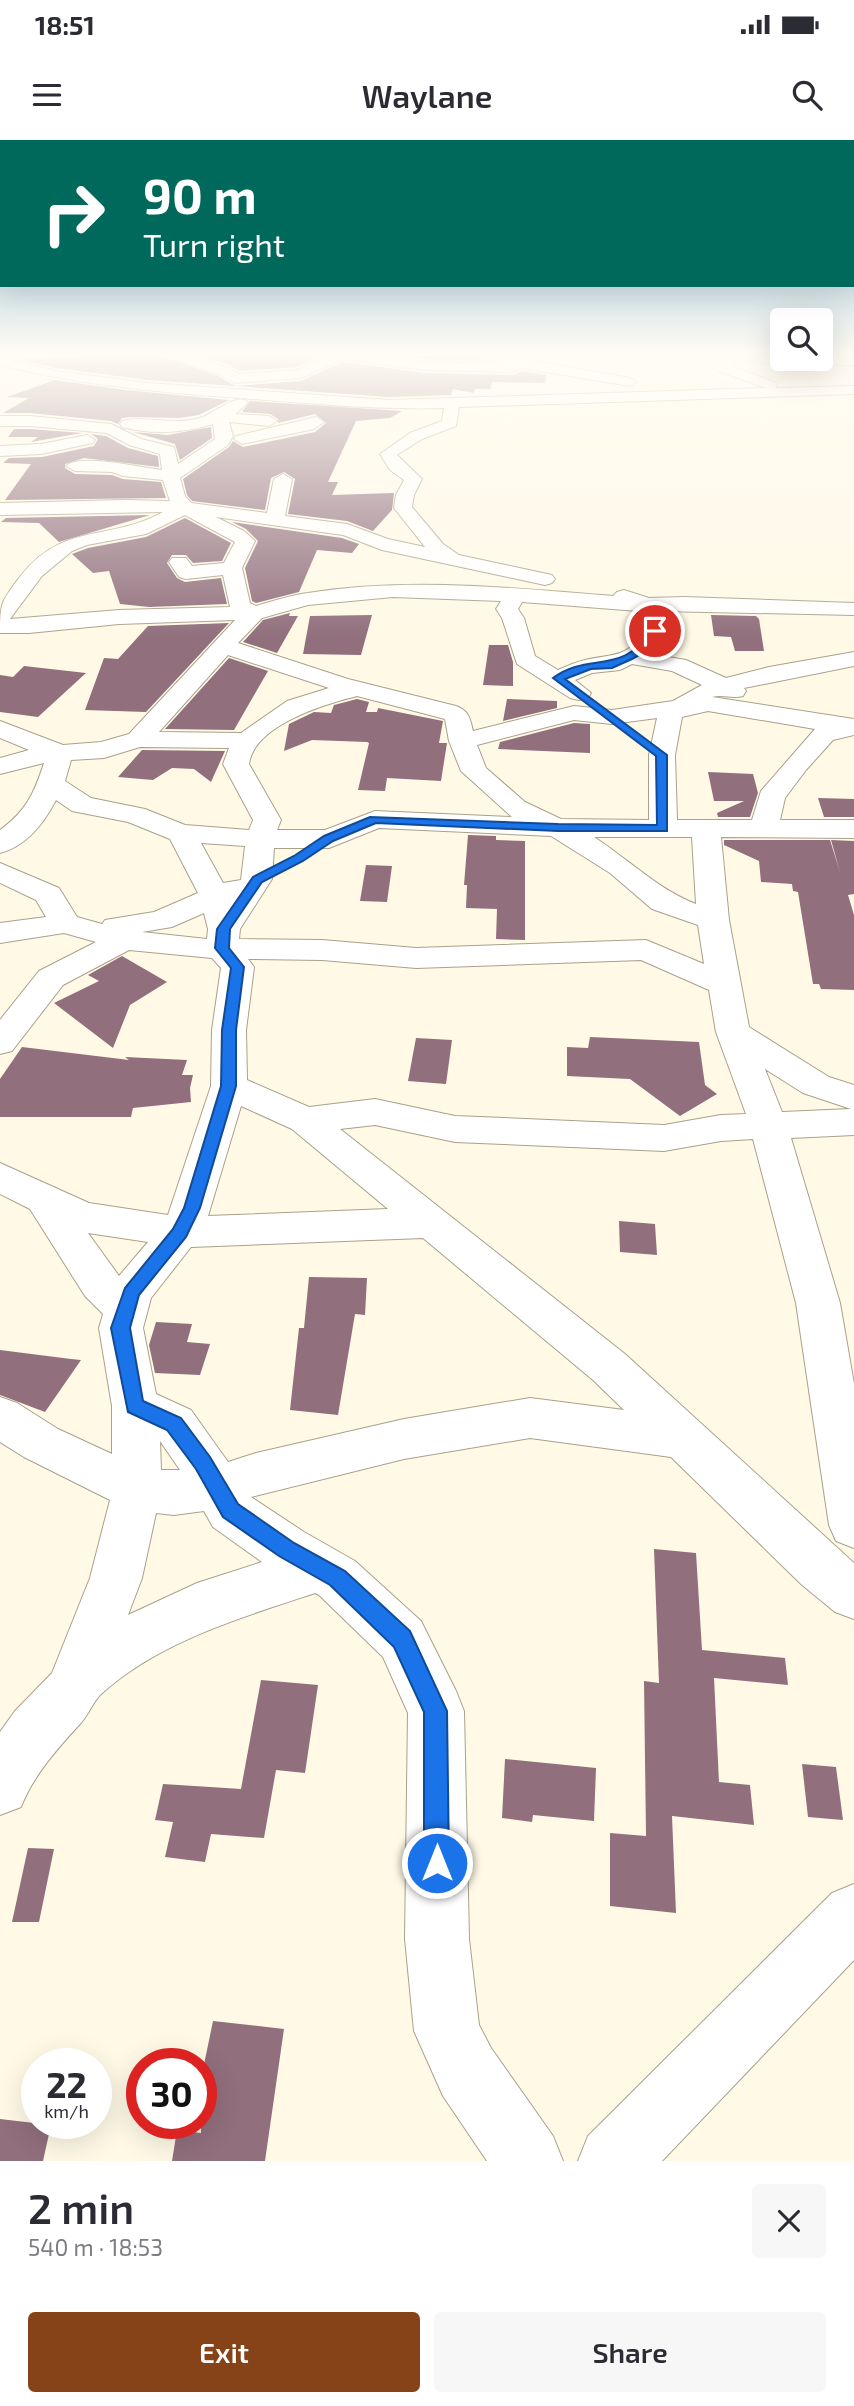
<!DOCTYPE html>
<meta charset="utf-8">
<style>
body{margin:0;font-family:"Exo 2",sans-serif;background:#f7f7f7;color:#2b2b33;height:100vh;display:flex;flex-direction:column;font-size:26px;white-space:nowrap}
*{box-sizing:border-box;margin:0}
p{font-size:23px;color:#7c7c81}
.icon{flex:none;width:38px;height:38px;fill:none;stroke:currentColor;stroke-width:2;stroke-linecap:round;stroke-linejoin:round}
.map{position:relative;height:2021px;overflow:hidden}
.panel{display:flex;flex-direction:column;background:#fff;flex:1}
.panel>*{flex:none}
.hud{position:absolute;left:0px;top:0px;width:854px;height:147px;box-shadow:0 7px 28px #0002;background:#00695c;color:#fff;overflow:hidden}
.buttons{position:absolute;left:770px;top:168px;display:grid;gap:14px}
.buttons a{display:grid;place-items:center;width:63px;height:63px;border-radius:7px;background:#fff;box-shadow:0 7px 28px #0002;font-size:35px}
.speed{position:absolute;left:21px;top:1908px;display:flex;gap:14px;font-size:35px;font-weight:700;text-align:center}
.speed>*{display:grid;place-content:center;width:91px;height:91px;border-radius:50%;background:#fff;box-shadow:0 7px 28px #0002;line-height:1}
.speed small{font-size:18px;font-weight:400}
.speed .limit{border:10px solid #d22;background:#fff;color:#111}
.pin{position:absolute;display:grid;place-items:center;width:60px;height:60px;color:#fff;margin:-30px;border:4px solid #fff;border-radius:50%;box-shadow:0 2px 7px #0007}
.me{position:absolute;width:77px;margin:-38px;rotate:0deg;stroke-linejoin:round;filter:drop-shadow(0 0 5px #0008)}
.turn{display:flex;align-items:center;gap:24px;height:147px;padding:0 28px;font-size:32px}
.turn .icon{width:91px;height:91px;stroke-width:2.5}
.turn b{display:block;font-size:49px;line-height:60px}
.round{display:grid;place-items:center;flex:none;width:74px;height:74px;border-radius:7px;background:#f7f7f7}
.headline{display:flex;align-items:center;justify-content:space-between;height:119px;padding:0 28px}
h1{font-size:42px;font-weight:600;line-height:52px}
.action{display:flex;gap:14px;margin-top:auto;padding:14px 28px}
.action a{flex:1;height:80px;border-radius:7px;background:#874318;color:#fff;font-size:28px;font-weight:600;line-height:80px;text-align:center}
.action a+a{background:#f7f7f7;color:#2b2b33}
.status{display:flex;justify-content:space-between;align-items:center;height:49px;padding:0 35px;background:#fff;direction:ltr}
.status svg{height:19px;fill:currentColor}
header{display:flex;justify-content:space-between;align-items:center;height:91px;padding:0 28px;background:#fff;font-size:32px;font-weight:600}
.map>svg:first-child{display:block}
</style>
<div class="status"><b>18:51</b><svg viewBox="0 0 49 12"><path d="M0 12V9h3v3zM5 12V6h3v6zM10 12V3h3v9zM15 12V0h3v12zM26 1h20v11H26zM47 4h2v5h-2z"/></svg></div>
<header><svg class="icon" aria-label="menu" viewBox="0 0 24 24"><path d="M4 6h16M4 12h16M4 18h16"/></svg>Waylane<svg class="icon" aria-label="search" viewBox="0 0 24 24"><circle cx="10" cy="10" r="6"/><path d="M15 15l6 6"/></svg></header>
<div class="map">
<svg width="854" height="2021" viewBox="0 0 854 2021">
<rect width="100%" height="100%" fill="#fff9e6"/>
<g fill="#916f7d">
<polygon points="84,216 161,216 218,236 235,246 301,241 343,222 424,233 514,235 522,231 546,235 545,243 492,242 490,249 475,249 474,253 453,249 451,255 389,257 148,240 56,228 19,219"/>
<polygon points="197,216 320,216 297,227 239,231 230,225"/>
<polygon points="402,216 478,216 486,221 424,219"/>
<polygon points="55,240 125,250 229,260 199,275 179,278 130,277 122,278 118,284 111,281 30,273 3,273 29,258 7,257"/>
<polygon points="250,261 402,271 390,278 356,281 328,342 338,342 332,355 394,353 392,370 373,391 347,381 288,374 295,339 284,332 271,338 265,370 192,361 187,355 183,339 229,307 233,301 243,307 315,292 326,283 315,274 278,283 278,279 270,274 242,272"/>
<polygon points="211,287 212,298 180,320 175,304 133,292 168,295"/>
<polygon points="14,289 30,289 82,293 31,302 38,297 8,297"/>
<polygon points="91,294 106,296 128,308 158,316 159,327 84,318 65,324 65,328 75,334 112,335 123,339 161,342 166,358 5,360 31,324 3,323 9,318 42,317 94,306 98,299"/>
<polygon points="150,375 59,402 39,383 1,382 6,378"/>
<polygon points="185,378 231,403 222,421 193,423 186,415 172,415 167,423 177,438 185,442 221,438 227,464 149,467 120,464 109,431 93,433 72,414 88,408 146,397"/>
<polygon points="232,382 342,398 359,404 352,413 317,410 299,452 256,463 252,461 245,428 258,401 246,389"/>
<polygon points="290,473 289,476 298,476 277,513 243,502 263,480"/>
<polygon points="372,475 361,515 303,514 310,476"/>
<polygon points="711,475 756,476 759,479 764,511 735,511 731,497 714,496"/>
<polygon points="229,483 146,572 85,570 104,518 118,519 148,486"/>
<polygon points="489,505 508,505 513,522 513,546 483,545"/>
<polygon points="229,518 268,531 234,590 165,589"/>
<polygon points="24,526 86,533 38,577 0,572 0,535 13,537"/>
<polygon points="357,559 369,562 366,572 377,572 378,568 443,581 439,603 447,603 441,641 387,638 385,651 358,650 369,603 367,602 312,600 284,611 289,584 314,572 331,573 334,565"/>
<polygon points="507,559 557,561 557,568 503,581"/>
<polygon points="574,583 590,584 590,613 498,609 500,602"/>
<polygon points="142,610 225,611 211,642 194,629 172,628 153,640 118,637"/>
<polygon points="708,632 753,634 758,653 750,677 718,677 717,673 744,661 714,661"/>
<polygon points="818,658 854,659 854,677 824,677"/>
<polygon points="468,695 496,696 496,700 525,701 525,800 496,799 497,769 466,768 467,745 464,745"/>
<polygon points="724,700 830,700 840,732 831,700 854,701 854,754 848,755 854,775 854,850 821,849 819,844 813,844 798,752 793,751 792,744 761,742 759,721 724,705"/>
<polygon points="366,725 392,726 387,762 360,761"/>
<polygon points="122,816 167,842 130,865 113,908 54,863 99,841 88,835"/>
<polygon points="590,897 699,902 705,945 717,954 680,976 630,939 567,936 567,907 588,908"/>
<polygon points="416,898 452,900 446,944 408,941"/>
<polygon points="22,907 129,920 125,917 187,920 182,935 193,935 190,948 191,962 133,968 131,977 0,977 0,939"/>
<polygon points="619,1081 655,1084 657,1115 620,1112"/>
<polygon points="309,1137 367,1138 365,1175 355,1174 338,1275 290,1270 299,1188 304,1188"/>
<polygon points="156,1182 192,1184 187,1202 210,1204 200,1235 155,1233 149,1205"/>
<polygon points="0,1210 71,1219 81,1220 45,1272 0,1255"/>
<polygon points="654,1409 696,1413 702,1510 785,1518 788,1545 714,1538 719,1642 750,1645 754,1685 672,1676 676,1773 610,1766 610,1693 646,1696 644,1541 659,1543"/>
<polygon points="261,1540 318,1545 305,1633 276,1630 264,1698 211,1694 205,1722 165,1717 173,1682 155,1680 163,1644 241,1649"/>
<polygon points="505,1619 596,1628 594,1681 533,1675 532,1682 502,1678"/>
<polygon points="802,1624 836,1627 843,1680 808,1677"/>
<polygon points="28,1708 54,1709 39,1782 12,1782"/>
<polygon points="213,1881 284,1889 265,2021 172,2021 177,1990 201,1993 201,1939"/>
<polygon points="0,1979 51,1985 43,2021 0,2021"/>
</g>
<g fill="none" stroke-linecap="round" stroke-linejoin="round">
<g stroke="#a8a18b" stroke-width="2">
<g id="minor">
<polygon points="163,216 186,216 229,228 238,234 298,230 327,216 381,216 424,222 501,224 480,216 505,216 630,238 637,242 630,246 521,228 514,232 424,230 343,219 301,238 235,243 219,234"/>
<path d="M724,216H776L782,219L854,217V225H781L736,219L731,226L775,242L777,245L775,248L854,246V254L459,267L456,286L422,299L397,315L422,339L414,355L412,367L443,404L459,415L552,435L555,439L552,443L545,445L382,410L343,395L216,377L244,391L255,401L242,428L250,463L256,466C273,461 291,455 308,453C409,437 513,448 613,456L617,452L624,450L649,458L685,457L854,463V475L660,471L666,491L651,514L686,520L726,538L769,527L854,512V526L744,548L746,551L743,556C731,559 723,554 712,557L854,579V595L833,600L806,630L785,658L780,680H854V698L721,697L729,780L749,887L829,937L854,945V995L791,998L840,1163L854,1244V1408L836,1401L829,1385L796,1163L753,999L721,1001L664,1011L455,1002L375,985L340,989L625,1214L854,1423V1479L835,1472L801,1444L671,1317L530,1298L404,1319L251,1357L304,1392L355,1421L421,1481L456,1551L464,1571L469,1799L479,1885L491,1908L553,1996L563,2021H487L443,1956L414,1891L405,1799L408,1573L383,1517L319,1455L315,1453C243,1477 157,1502 100,1555C93,1562 88,1576 79,1585C57,1609 33,1636 21,1667L0,1675V1592L15,1571L52,1533L90,1438L110,1360L24,1317L0,1302V1257L17,1263L58,1289L112,1314V1266L99,1188L103,1174L85,1156L30,1069L0,1054V1023L89,1063L168,1075L211,946L212,890L221,828L212,818L129,810L63,845L12,911L0,914V880L39,831L96,802L64,793L0,803V783L46,777L36,760L0,743V723L59,748L77,777L102,784L105,780L154,772L198,753L170,699L128,682L72,671L56,660C44,683 27,706 0,713V690C26,671 34,654 44,623L0,634V618L29,610L0,598V581L63,605L101,602L129,594L235,480L119,484L29,493H0C0,463 1,462 19,438C62,381 109,402 163,372L0,375V363L125,360L170,361L163,340L123,336L112,332L75,331L66,326C79,313 142,328 162,330L160,314L129,305L107,293L30,286H0V276H30L111,284L141,299L174,307L178,324L215,299L213,284C185,293 152,295 122,287L120,284L122,281C144,275 173,286 200,278C214,274 231,256 245,260L248,263L235,274L269,276L277,281L269,286L229,282L233,296L228,305L180,338L185,356L191,363L267,373L274,339L283,334L292,339L285,376L347,384L388,399L425,407L394,368L396,355L404,340L390,330L380,314L410,293L442,281L444,268C380,270 316,264 253,259C167,253 83,246 0,225V217L56,231L148,243L389,260L766,248L718,231L716,228ZM185,375L235,402L224,423L192,426L186,418H172L169,422L179,437L186,439L223,435L230,467L119,470L10,479L42,436L72,411L87,405L146,394ZM393,457L501,461L496,469L502,478L517,524L570,558L579,560L588,558L591,553L575,540L592,533L620,530L632,524L672,531L702,545L673,561L612,570L574,566L473,591C470,578 469,571 456,566L348,539L238,503L262,478L308,465ZM522,462L638,471L644,491C629,518 611,514 585,520C576,522 567,526 558,530L535,516L524,478L518,469ZM228,515L329,548L287,561L241,593L159,592ZM357,556L445,579L449,601L461,631L512,677L375,671L325,690H277L281,680L249,624C254,585 325,564 357,556ZM708,571L815,589L761,651L752,680H677L675,615L682,577ZM657,578L649,615V680L561,679L525,662L486,628L477,605L574,580L612,584ZM140,607L229,608L223,624L253,680L249,690L185,685L145,669L91,658L65,641L71,620L104,618ZM379,688L551,696L610,733L652,769L698,785L704,824L646,800L416,808L322,800L239,799L240,789L272,739L274,708H329ZM594,697H692L696,764C659,750 628,719 594,697ZM201,703L245,706L241,740L223,743ZM204,773L208,789L207,799L142,792L172,787ZM248,819L322,820L416,828L641,820L709,850L716,892L746,974L721,975L664,985L455,976L375,959L309,967L247,940L246,890L254,827ZM765,929L803,953L851,969L782,972ZM241,966L292,989L388,1069L208,1076ZM88,1093L148,1102L119,1136ZM423,1098L593,1240L624,1270L530,1258L404,1279L256,1313L228,1322L191,1270L156,1254L143,1188L151,1158L191,1107ZM160,1301L180,1330H161ZM204,1371L213,1387L262,1422L197,1443L128,1475L142,1438L156,1373L174,1375Z"/>
<polygon points="316,277 324,282 314,289 242,304 234,299 236,296"/>
<polygon points="87,295 95,300 93,303 41,314 0,316 0,306 41,304"/>
<polygon points="854,1744 854,1820 662,2021 578,2021 588,1996 832,1753"/>
</g>
</g>
<use href="#minor" fill="#fff" fill-rule="evenodd"/>
</g>
<linearGradient id="sky" x2="0" y2="1"><stop stop-color="#7cafd1"/><stop offset="0.43" stop-color="#fffcf4"/><stop offset="1" stop-color="#fffcf4" stop-opacity="0"/></linearGradient>
<rect width="854" height="499" fill="url(#sky)"/>
<path fill="#1a73e8" stroke="#114b97" stroke-width="2" d="M655,488L660,491L650,509L632,519L612,528L591,529L565,539L667,615V691H558L376,683L333,701L303,721L262,742L230,789L229,808L244,827L236,890V946L200,1068L186,1097L139,1155L130,1188L143,1261L181,1278L210,1317L238,1364L294,1403L345,1431L410,1491L447,1571L449,1723L446,1732L437,1735L428,1732L424,1723V1572L394,1507L330,1445L279,1416L223,1377L196,1329L167,1290L128,1272L111,1188L125,1148L173,1089L184,1068L221,946L222,890L231,828L215,808L217,789L253,737L294,716L324,696L370,677L558,684L657,685L656,616L553,538C589,511 623,537 652,489Z"/>
</svg>
<div class="buttons">
<a><svg class="icon" aria-label="search" viewBox="0 0 24 24"><circle cx="10" cy="10" r="6"/><path d="M15 15l6 6"/></svg></a>
</div>
<div class="speed"><div>22<small>km/h</small></div><div class="limit">30</div></div>
<div class="pin" style="left:655px;top:491px;background:#d93025"><svg class="icon" aria-label="arrive" viewBox="0 0 24 24"><path d="M6 21V4h12l-3 4 3 4H6"/></svg></div>
<svg class="me" style="left:437px;top:1723px" viewBox="-20 -20 40 40"><circle r="17" fill="#1a73e8" stroke="#fff" stroke-width="3"/><path d="M0-11L8 9 0 5-8 9z" fill="#fff"/></svg>
<div class="hud">
<div class="turn"><svg class="icon" aria-label="right" viewBox="0 0 24 24"><path d="M7 20v-9h11M14 6l5 5-5 5"/></svg><div><b>90 m</b>Turn right</div></div>
</div>
</div>
<section class="panel">
<div class="headline"><div><h1>2 min</h1><p>540 m · 18:53</p></div><a class="round"><svg class="icon" aria-label="close" viewBox="0 0 24 24"><path d="M6 6l12 12M18 6L6 18"/></svg></a></div>
<div class="action"><a>Exit</a><a>Share</a></div>
</section>
